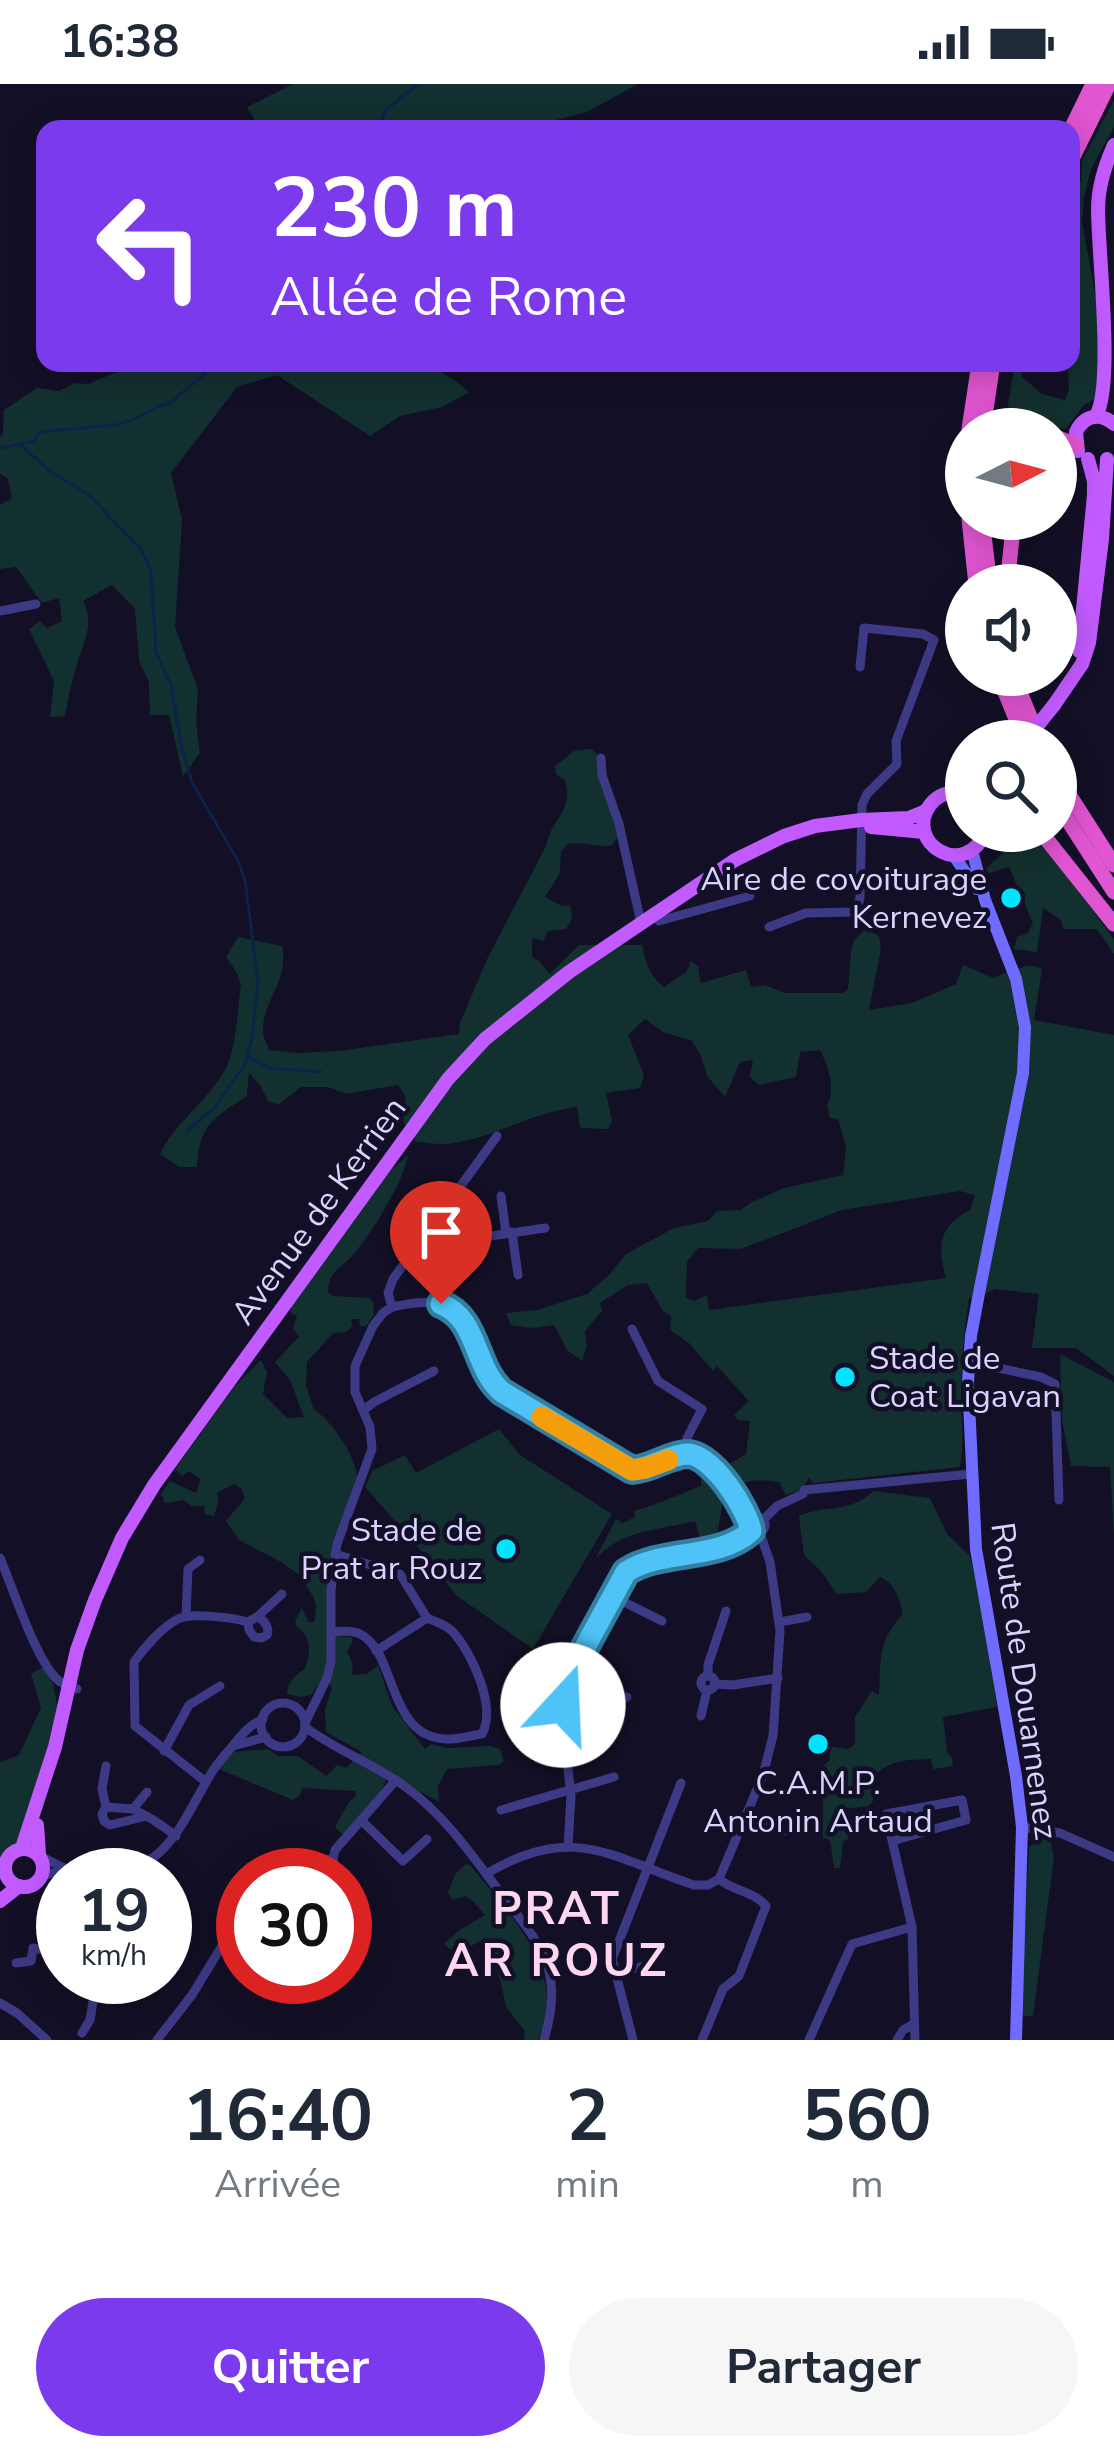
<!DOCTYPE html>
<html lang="fr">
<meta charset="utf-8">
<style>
body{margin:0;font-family:"Nunito Sans",sans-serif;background:#f6f6f7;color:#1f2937;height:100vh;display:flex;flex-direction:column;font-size:45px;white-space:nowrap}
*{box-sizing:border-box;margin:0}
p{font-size:39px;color:#747a83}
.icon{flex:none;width:66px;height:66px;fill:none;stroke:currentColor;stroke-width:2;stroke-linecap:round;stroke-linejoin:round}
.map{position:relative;height:1956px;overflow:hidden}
.sheet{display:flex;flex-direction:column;background:#fff;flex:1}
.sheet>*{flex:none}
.guide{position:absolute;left:36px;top:36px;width:1044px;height:252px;border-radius:24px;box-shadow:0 6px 30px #0003;background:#7c3aed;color:#fff;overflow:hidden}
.needle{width:78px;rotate:84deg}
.fabs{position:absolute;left:945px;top:324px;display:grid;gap:24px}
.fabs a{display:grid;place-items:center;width:132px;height:132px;border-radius:50%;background:#fff;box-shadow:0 6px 30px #0003;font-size:60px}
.speed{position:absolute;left:36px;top:1764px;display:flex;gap:24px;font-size:60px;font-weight:700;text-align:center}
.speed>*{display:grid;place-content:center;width:156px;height:156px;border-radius:50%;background:#fff;box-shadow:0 6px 30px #0003;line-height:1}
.speed small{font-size:30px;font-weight:400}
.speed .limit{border:18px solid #d22;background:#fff;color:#111}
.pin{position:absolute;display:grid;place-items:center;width:102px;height:102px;color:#fff;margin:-123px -51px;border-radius:50% 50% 50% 0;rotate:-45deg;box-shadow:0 0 12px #0007}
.pin .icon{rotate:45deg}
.me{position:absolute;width:132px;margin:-66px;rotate:20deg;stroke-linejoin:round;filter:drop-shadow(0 0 9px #0008)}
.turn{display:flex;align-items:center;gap:42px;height:252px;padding:0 36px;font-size:54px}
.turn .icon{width:156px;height:156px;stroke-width:2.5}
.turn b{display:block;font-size:84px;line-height:102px}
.eta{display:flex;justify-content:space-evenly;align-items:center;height:204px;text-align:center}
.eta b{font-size:72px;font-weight:700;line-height:84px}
.primary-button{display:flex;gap:24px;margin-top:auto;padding:24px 36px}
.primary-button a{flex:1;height:138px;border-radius:72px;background:#7c3aed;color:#fff;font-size:48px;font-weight:700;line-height:138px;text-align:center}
.primary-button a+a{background:#f6f6f7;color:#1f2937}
.status{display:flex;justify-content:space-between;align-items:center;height:84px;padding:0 60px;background:#fff;direction:ltr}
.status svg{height:33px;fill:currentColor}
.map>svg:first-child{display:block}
</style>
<div class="status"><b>16:38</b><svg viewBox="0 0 49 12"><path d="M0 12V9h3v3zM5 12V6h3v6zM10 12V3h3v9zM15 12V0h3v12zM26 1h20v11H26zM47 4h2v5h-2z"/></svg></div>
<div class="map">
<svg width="1114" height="1956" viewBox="0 0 1114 1956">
<rect width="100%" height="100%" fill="#130f26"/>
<g fill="#12302f" fill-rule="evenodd">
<polygon points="293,0 638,0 587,28 521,45 260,45 247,23"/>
<polygon points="1114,16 1114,43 1091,85 1084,113 1082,137 1098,226 1100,312 1084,321 1066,345 1049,343 1004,345 1013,290 1007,279 1021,279 1022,293 1042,310 1065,316 1069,305 1068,284 1071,269 1080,256 1079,201 1071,175 1071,99 1073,96 1079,99 1081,97 1082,77"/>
<path d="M126,279H424L453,295L469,308L442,323L400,332L370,352L277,291L237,303L171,389L182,436L175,543L198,605L196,638L200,669L183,692L169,631H150L149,598L139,577L135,525L112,501L83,517C96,539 82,561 76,584C71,599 68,616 65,632L50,633L54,597L29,545L40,537L47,544L62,537L59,514L42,519L16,483L0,485V421L12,414L8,395L0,390V353L3,350L4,326L37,304L59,307L75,299L88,300L117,288Z"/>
<path d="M591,665L597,670V686L618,753L611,762C596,763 582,757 567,760L561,768L560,789L545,813L562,822L570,821L572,835L566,845L548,847L543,857L532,854V873L539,877L550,890L579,861H642C646,879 649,891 664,903L686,888L691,877L698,882L701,899L746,886L751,903L765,901L785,909H843L848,905L851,867L854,856L866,845L879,852L881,864L869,926L912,919L956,900L963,881L993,894L1007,888L1011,890C1021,882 1030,879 1042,885L1034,936L1114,951V1292L1076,1264H1032L1039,1210L995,1205L972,1216L969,1213C964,1248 961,1282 961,1317C962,1341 964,1360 960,1383L813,1399L809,1394L801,1406L786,1411L779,1398C752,1394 746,1396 724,1411L717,1451L711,1457L701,1458L695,1437C659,1446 620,1446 595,1476L616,1435L623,1439L635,1433L634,1427C658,1420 678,1411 701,1402V1391L709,1385L714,1389L746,1370L750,1337L738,1336L734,1331L749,1317L717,1282L713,1287L689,1259L670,1246L671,1232L663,1227L647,1199L628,1201L600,1219L602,1227L585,1247L587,1262L582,1277L567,1266L554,1241L532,1244L511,1241L506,1229L537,1226L587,1210L610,1190L626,1170L674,1144L708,1137L717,1127L740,1126L752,1118L784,1104L843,1091L846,1063L838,1035L830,1034L827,1021C836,1003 828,982 820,966L800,968L796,993L759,1001L750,993L753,976L740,978L725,1013L707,992L701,972L692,957L663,948L645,935L628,951L644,991L640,1004L606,1009L612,1037L608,1045L580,1044L577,1023C532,1028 492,1055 446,1060C436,1061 425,1058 416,1058L401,1034L406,1013L398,1001L346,1010L328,1003H301L278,1021L268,1017L260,1001L249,989L247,1012C213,1035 200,1039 197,1083H179L160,1070C175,1038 207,1018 225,986C237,963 237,927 241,901L237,889L226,873L238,853L282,862C289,898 262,917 263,947C263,954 267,960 269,966L298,969L339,967L459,950L460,939L488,873L546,762C551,734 574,729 565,696L556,690L555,682L574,667ZM960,1107L975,1111L970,1126C937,1143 938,1163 946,1194L709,1226L707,1211L694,1217L686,1214L687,1178L698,1164L741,1165L842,1126Z"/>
<polygon points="1014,747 1029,747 1062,785 1114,855 1114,870 1097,845 1063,845 1062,837 1043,824 1037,868 1014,865 1017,853 1028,849 1033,839 1009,783 989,789 986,785 1008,764"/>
<path d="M408,1071C403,1100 372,1148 353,1171C341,1185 328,1187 328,1208L333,1212L370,1214L374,1219L373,1232L366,1242H360L359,1235H351L352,1242L347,1248L333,1249L307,1278L306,1302L314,1326C330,1334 357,1374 357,1393L331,1473L328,1498L329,1552L351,1553L353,1557L347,1567L353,1581L352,1591L367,1590L378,1581L392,1622L425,1665L431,1660L447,1664L491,1662L500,1665L504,1677L499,1681L447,1685L438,1702L439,1718L388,1690L381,1710L346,1749L342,1750L335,1743L349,1718L356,1712L355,1707L302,1704L300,1711L293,1716L219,1685L231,1668L268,1665L278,1672H298L326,1692L337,1681L346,1684L362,1668L326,1648L325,1625L332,1605L330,1600H319L311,1611L301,1613L287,1610C287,1599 295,1590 305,1585C310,1567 313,1555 297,1543L295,1537L302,1524L309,1538H314C318,1523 316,1514 306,1502L308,1497L281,1478L239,1456L226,1437L245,1414L242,1405L234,1400L217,1409L218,1418L214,1432L205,1430L204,1422H191L184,1416L165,1419L161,1410L170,1397L196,1409L201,1395L189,1387L182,1392L175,1385L236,1301L261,1276L267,1288L263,1310L287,1334L304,1333L290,1296L275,1278L299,1253L293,1244L297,1232L291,1229V1220L380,1096Z"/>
<polygon points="1060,1270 1114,1298 1114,1453 1110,1383 1071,1382 1062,1336"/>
<polygon points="499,1345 520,1371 612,1430 533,1565 457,1512 410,1454 365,1403 372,1387 405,1371 416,1389"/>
<path d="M873,1407L930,1414L947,1450L970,1472L978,1504L997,1623L943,1633L947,1668L952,1674L953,1682L933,1685L931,1675C907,1676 887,1675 871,1696L873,1717L868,1722L842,1725L839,1737L851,1747L848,1755L843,1757L840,1784H834L830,1756L823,1754V1682L830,1676L829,1662L848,1665L855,1660V1633L872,1607L879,1611C881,1575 877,1558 903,1530C899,1514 896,1500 880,1493L866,1508L837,1510L821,1487L804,1471L799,1432C827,1420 849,1430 873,1407Z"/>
<polygon points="43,1583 53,1599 59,1632 25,1749 7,1771 0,1790 0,1678 19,1671 41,1624 31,1590"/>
<polygon points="1046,1752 1050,1754 1054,1773 1033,1932 1023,1932 1021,1919 1029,1763"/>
<path d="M466,1780L471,1782C509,1830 570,1889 538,1956H524L525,1947L506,1923L501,1898L487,1861L480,1857L456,1870L444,1860L461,1845L485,1831L472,1816L465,1812L453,1816L448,1809L455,1790Z"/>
</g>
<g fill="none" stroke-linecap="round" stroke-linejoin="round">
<g stroke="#0c2248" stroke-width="3">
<polyline points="377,45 386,26 418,0"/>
<polyline points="19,360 51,388 89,411 142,467 151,488 156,568 171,601 182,665 192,698 238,777 245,796 258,898 252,954 245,980 216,1022 188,1046"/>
<polyline points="0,364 35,357 38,349 47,347 116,341 132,336 159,322 170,319 202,292 212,279"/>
<polyline points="248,973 269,984 322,988"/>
</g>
<g stroke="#3d3a85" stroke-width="9">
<polyline points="0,527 36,520"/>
<polyline points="601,674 602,691 619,740 641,839"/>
<polyline points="655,830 659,837 750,812"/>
<polyline points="769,843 806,829 853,828 857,824 860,814 862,721 867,710 897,680 896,657 934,556 923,550 864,544 860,583"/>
<polyline points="501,1112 506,1149"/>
<polyline points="428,1147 444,1159 545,1144"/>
<polyline points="512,1148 518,1191"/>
<path d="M392,1223C450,1210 460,1224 481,1274C487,1287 491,1298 502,1308L631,1386C651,1385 667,1371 686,1370C718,1369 733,1416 750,1436"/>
<polyline points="392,1223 388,1209 393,1195 497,1052"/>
<polyline points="632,1245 658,1297 702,1325 687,1354 688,1370"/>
<polyline points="969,1278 1041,1293 1055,1300 1059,1416"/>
<polyline points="363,1326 376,1317 434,1287"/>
<polyline points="804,1406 971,1390"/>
<circle cx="757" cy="1441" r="8"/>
<polyline points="763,1436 777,1422 803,1410"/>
<polyline points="335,1470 400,1490 427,1534"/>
<path d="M0,1474C13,1504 36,1578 59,1597C66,1602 70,1602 77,1605"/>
<polyline points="612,1512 662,1537"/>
<polyline points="186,1532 188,1485 200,1476"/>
<polyline points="257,1533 282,1510"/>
<polyline points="780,1538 807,1533"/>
<path d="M332,1548C341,1547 352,1546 360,1550C397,1568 387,1652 445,1655C457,1656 471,1651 482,1650C497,1623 472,1569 453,1548C447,1541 436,1538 427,1534L376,1567"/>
<polyline points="708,1592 708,1581 726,1527"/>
<circle cx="708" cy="1599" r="7"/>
<polyline points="714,1600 733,1601 778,1594"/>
<circle cx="283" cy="1641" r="22"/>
<polyline points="563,1621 627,1613"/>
<polyline points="701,1632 707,1606"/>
<polyline points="305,1639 327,1594 331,1577 331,1507 337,1460 372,1365 370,1343 355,1308 355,1282 373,1242 383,1229 392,1223"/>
<path d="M305,1643C337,1667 375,1680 407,1704C445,1732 471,1770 499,1807C516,1831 540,1855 548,1884C555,1909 551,1931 544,1956"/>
<polyline points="233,1662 266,1653"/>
<polyline points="164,1667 189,1621 220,1602"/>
<path d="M206,1698L135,1642L134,1578C144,1564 162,1543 178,1535C190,1528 235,1534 248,1538L257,1533C264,1535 270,1544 267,1551L262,1554L254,1553L249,1546L248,1538"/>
<polyline points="106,1723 102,1705 106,1682"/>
<polyline points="133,1725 147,1708"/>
<polyline points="501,1726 614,1693"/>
<polyline points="746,1731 787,1747 804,1743"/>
<path d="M147,1732L110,1741L104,1737L102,1730L106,1723L133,1725C148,1732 163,1742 176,1752"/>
<polyline points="361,1736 403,1777 427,1755"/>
<polyline points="1022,1743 1060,1749 1114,1773"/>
<polyline points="892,1757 966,1736 962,1716 886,1730 912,1843 915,1956"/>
<polyline points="568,1763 571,1712 563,1638 564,1608 572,1587 623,1492 631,1484 643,1479 727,1461 740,1456 751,1447"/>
<polyline points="40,1772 68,1786 93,1791"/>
<path d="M486,1790C573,1738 610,1773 694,1801H708L719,1795L763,1691L773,1652L780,1547L770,1478L760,1449"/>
<path d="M103,1791C169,1786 182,1737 212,1688C219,1677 227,1669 235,1659C244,1648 250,1641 263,1635"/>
<path d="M268,1791C287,1769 307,1780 333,1775"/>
<polyline points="336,1791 333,1775 335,1766 396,1696"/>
<polyline points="42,1792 63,1786"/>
<polyline points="345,1809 352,1823"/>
<polyline points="16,1879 31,1877 33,1864 63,1869"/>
<polyline points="615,1891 643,1882"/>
<polyline points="75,1893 74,1898 96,1902"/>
<polyline points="0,1919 17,1929 47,1956"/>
<polyline points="82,1949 90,1936 97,1893"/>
<polyline points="157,1956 192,1911 243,1827"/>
<polyline points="633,1956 612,1875 681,1699"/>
<path d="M702,1956L723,1905L739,1892L766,1822C755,1808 733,1807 719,1795"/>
<polyline points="809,1956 852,1860 912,1843"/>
<polyline points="897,1956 903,1946 914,1940"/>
</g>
<g stroke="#6f6bff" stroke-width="12">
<polyline points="972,766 985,816 1016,895 1025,943 1023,989 980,1204 971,1252 968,1298 976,1465 1016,1692 1022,1743 1016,1956"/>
<polyline points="954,772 977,805"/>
</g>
<g stroke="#c25bff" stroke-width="14">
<path d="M1096,332C1114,301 1098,169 1098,125C1098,103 1105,81 1114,61"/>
<path d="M1078,367L1076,348C1084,331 1100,328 1114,340"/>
<polyline points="1079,567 1094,411 1094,397 1088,375"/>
<polyline points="1054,621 1082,580 1089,559 1102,455 1107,375"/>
<path d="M966,710C952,707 939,709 930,721C903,758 965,798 986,747"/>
<polyline points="871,743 924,748"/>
<polyline points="37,1741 39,1770"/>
<polyline points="22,1764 55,1663 77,1566 95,1516 122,1454 154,1401 448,995 485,955 569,888 735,776 784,752 815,742 861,736 909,734 926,727"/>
<circle cx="24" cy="1784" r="19"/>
<polyline points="0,1817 19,1802"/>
</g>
<g stroke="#e055d1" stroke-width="15">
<polyline points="1071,45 1093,0"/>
<polyline points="1071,77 1109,0"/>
<polyline points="969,345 979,279"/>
<polyline points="983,345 993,279"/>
<polyline points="1056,353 1076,361"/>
<polyline points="969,435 976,501"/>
<polyline points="982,435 990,501"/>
<polyline points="1007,501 1014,435"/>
<polyline points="998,591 1025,657"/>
<polyline points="1013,591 1040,657"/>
<polyline points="1056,690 1114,781"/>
<polyline points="1056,718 1114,808"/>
<polyline points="1040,747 1114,840"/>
<polyline points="985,748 988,747"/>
</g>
<polyline stroke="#c25bff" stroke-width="14" points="1025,657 1054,621"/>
</g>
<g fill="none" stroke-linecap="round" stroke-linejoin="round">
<g stroke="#337fa1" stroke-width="30">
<path id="route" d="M441,1220C479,1235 473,1283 502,1308L632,1386C651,1385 668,1371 687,1370C713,1370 748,1427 751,1447C718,1477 663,1464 626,1488L572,1587L563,1621"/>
</g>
<use href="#route" stroke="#4fc3f7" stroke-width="21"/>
<polyline stroke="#f59e0b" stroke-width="21" points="542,1333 632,1386 646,1384 668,1376"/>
</g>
<g fill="#00e5ff" stroke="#130f26" stroke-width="4.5">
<circle cx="1011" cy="814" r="12"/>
<circle cx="845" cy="1293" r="12"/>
<circle cx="506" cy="1465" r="12"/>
<circle cx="818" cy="1660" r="12"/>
</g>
<g text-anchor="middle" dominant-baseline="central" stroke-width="9" stroke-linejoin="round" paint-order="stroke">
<g font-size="33" fill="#d9d4ff" stroke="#130f26" text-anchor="end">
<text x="987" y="795">Aire de covoiturage<tspan x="987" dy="38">Kernevez</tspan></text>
<text x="869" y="1274" text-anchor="start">Stade de<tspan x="869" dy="38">Coat Ligavan</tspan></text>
<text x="482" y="1446">Stade de<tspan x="482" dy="38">Prat ar Rouz</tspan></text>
<text x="818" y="1699" text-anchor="middle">C.A.M.P.<tspan x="818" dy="38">Antonin Artaud</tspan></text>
</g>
<g font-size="33" fill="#d9d4ff" stroke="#130f26">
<text transform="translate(319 1127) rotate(-54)">Avenue de Kerrien</text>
<text transform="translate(1024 1597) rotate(82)">Route de Douarnenez</text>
</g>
<g font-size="45" font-weight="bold" letter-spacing="3" fill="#ffd6f0" stroke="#130f26">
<text x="557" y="1825">PRAT<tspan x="557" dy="52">AR ROUZ</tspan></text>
</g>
</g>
</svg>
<div class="fabs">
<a><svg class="needle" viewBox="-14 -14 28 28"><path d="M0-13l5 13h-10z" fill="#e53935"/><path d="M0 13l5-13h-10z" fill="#747a83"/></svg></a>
<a><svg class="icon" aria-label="sound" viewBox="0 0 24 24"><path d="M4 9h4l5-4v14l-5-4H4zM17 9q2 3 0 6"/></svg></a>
<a><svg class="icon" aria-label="search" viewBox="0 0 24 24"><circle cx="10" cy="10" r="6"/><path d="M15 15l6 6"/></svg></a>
</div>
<div class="speed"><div>19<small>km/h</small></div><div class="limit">30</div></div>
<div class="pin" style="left:441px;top:1220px;background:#d93025"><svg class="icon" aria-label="arrive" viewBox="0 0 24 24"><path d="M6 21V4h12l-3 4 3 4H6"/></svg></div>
<svg class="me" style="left:563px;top:1621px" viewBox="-20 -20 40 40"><circle r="19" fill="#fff"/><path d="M0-13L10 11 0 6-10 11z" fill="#4fc3f7"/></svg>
<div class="guide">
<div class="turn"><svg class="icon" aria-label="left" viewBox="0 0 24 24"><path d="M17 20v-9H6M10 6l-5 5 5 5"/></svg><div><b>230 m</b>Allée de Rome</div></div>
</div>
</div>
<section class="sheet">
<div class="eta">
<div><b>16:40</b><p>Arrivée</p></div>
<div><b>2</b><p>min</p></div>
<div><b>560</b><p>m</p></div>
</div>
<div class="primary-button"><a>Quitter</a><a>Partager</a></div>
</section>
